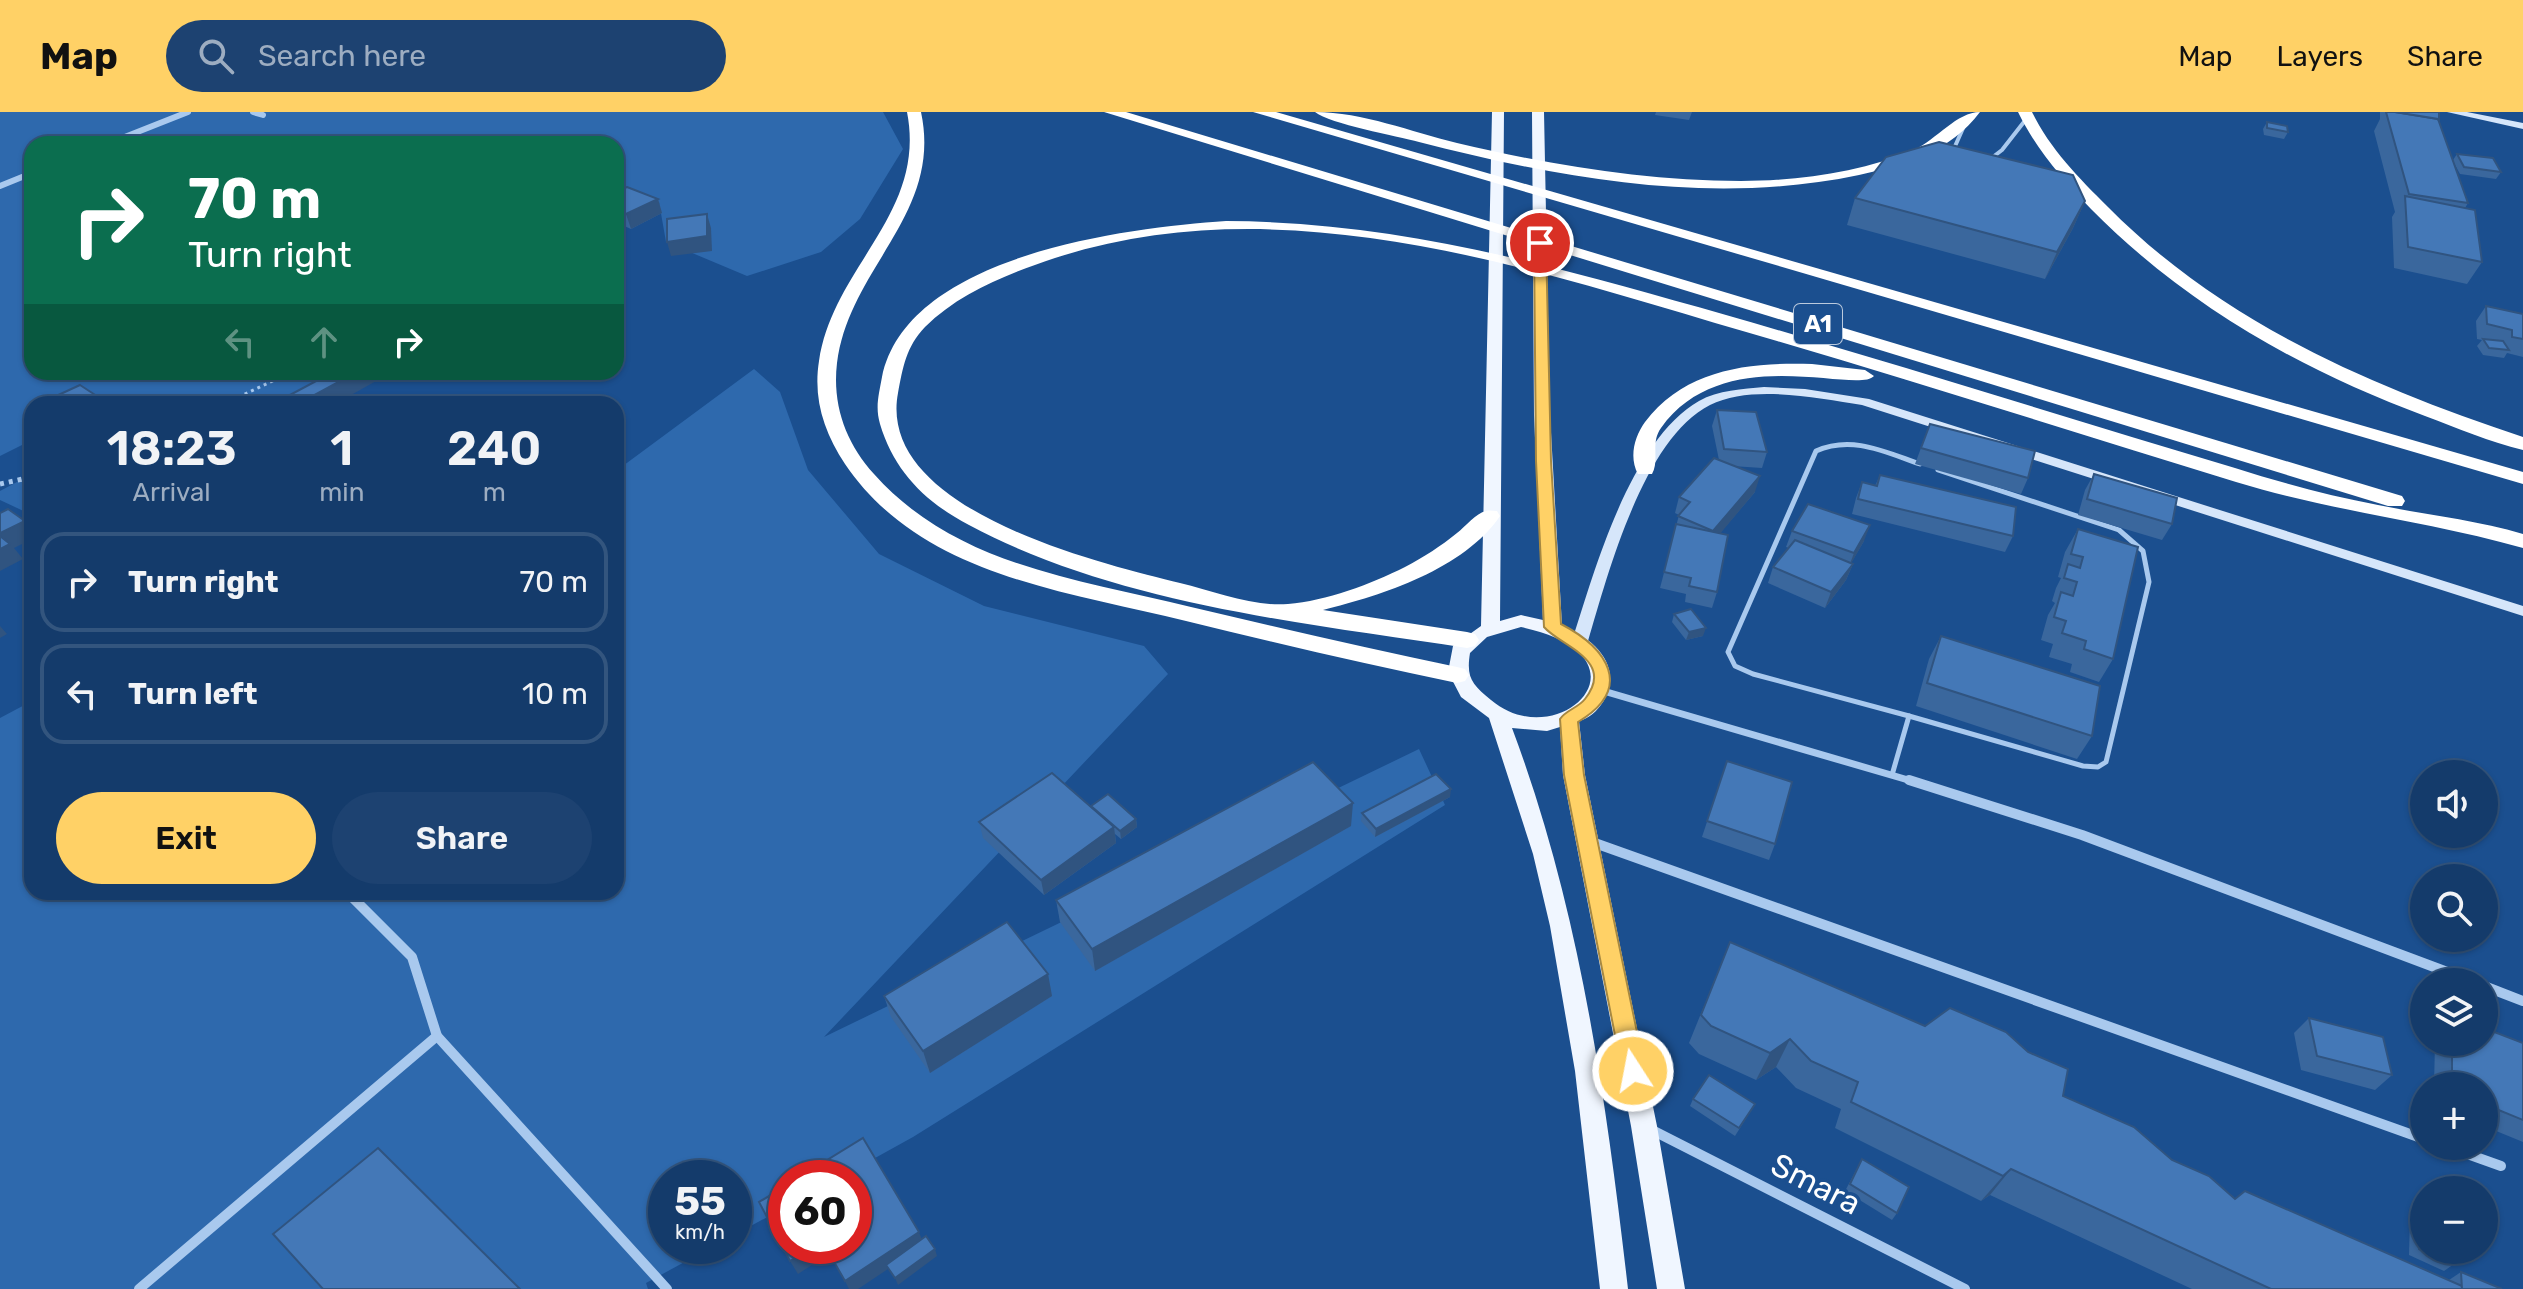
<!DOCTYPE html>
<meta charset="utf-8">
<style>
body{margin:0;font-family:Rubik,sans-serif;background:#1d4271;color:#f1f3f6;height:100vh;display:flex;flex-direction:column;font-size:30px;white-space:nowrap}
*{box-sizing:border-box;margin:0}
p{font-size:26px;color:#9dadc1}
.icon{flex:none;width:44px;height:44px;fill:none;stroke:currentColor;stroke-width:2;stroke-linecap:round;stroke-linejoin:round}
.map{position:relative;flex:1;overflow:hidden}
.details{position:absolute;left:24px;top:284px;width:600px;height:504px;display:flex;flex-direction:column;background:#143b6b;border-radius:24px;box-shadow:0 2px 6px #0004,0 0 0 2px #33557e}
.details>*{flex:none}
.top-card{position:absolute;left:24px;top:24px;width:600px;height:244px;border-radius:24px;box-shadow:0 2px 6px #0004,0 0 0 2px #33557e;background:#0b6e4f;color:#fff;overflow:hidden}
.buttons{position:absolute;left:2410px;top:648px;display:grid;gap:16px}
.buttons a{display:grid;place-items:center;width:88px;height:88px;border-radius:50%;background:#143b6b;box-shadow:0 2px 6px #0004,0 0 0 2px #33557e;font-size:40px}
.speed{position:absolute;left:648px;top:1048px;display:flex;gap:16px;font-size:40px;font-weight:700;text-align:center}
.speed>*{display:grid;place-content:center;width:104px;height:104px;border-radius:50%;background:#143b6b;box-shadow:0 2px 6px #0004,0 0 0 2px #33557e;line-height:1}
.speed small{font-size:20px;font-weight:400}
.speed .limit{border:12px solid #d22;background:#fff;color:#111}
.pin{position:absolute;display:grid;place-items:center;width:68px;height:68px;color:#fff;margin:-34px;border:4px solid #fff;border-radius:50%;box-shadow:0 2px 8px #0007}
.me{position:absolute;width:88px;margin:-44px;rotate:349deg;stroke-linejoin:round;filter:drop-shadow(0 0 6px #0008)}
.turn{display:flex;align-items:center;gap:28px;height:168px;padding:0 32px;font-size:36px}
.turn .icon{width:104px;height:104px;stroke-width:2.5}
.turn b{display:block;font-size:56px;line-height:68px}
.lanes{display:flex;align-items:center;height:76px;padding:0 32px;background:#0003;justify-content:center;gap:40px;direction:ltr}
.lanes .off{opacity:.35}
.eta{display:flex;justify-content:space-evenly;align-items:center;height:136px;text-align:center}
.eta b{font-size:48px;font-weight:600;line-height:56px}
.action{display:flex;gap:16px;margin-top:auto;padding:16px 32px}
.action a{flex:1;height:92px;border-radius:48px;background:#ffd166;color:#111;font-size:32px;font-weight:600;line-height:92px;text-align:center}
.action a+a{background:#1d4271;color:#f1f3f6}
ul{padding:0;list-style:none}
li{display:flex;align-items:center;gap:24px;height:100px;margin:0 16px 12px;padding:0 16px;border:4px solid #33557e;border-radius:24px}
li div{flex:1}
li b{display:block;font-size:30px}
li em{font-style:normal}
header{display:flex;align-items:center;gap:48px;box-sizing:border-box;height:112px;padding:0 40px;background:#ffd166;color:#111}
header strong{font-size:38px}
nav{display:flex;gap:44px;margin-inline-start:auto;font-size:28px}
.search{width:560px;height:72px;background:#1d4271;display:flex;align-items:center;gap:20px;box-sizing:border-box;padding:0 28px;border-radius:44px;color:#9dadc1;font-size:30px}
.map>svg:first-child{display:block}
</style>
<header>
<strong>Map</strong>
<div class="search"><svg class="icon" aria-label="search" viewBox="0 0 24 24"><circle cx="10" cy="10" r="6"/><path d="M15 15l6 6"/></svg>Search here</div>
<nav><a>Map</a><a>Layers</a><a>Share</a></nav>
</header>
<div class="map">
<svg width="2523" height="1177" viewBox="0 0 2523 1177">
<rect width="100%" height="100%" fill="#1b4f8f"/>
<g fill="#2e69ad">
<polygon points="0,0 883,0 903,37 860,107 821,140 747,164 666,130 659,90 616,92 616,32 32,32 32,260 378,260 321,292 32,292 32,328 0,344"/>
<polygon points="754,257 780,280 808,358 879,442 984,494 1144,534 1168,562 824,925 1419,637 1445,693 913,1025 839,1066 786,1066 786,1095 734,1123 734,1066 666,1066 666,1134 714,1134 646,1171 648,1177 0,1177 0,606 32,589 32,780 616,780 616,359"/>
<polygon points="32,362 32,403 0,388 0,379"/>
</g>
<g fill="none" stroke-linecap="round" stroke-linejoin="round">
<polyline stroke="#a9c9ee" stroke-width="3" stroke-dasharray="3 4" stroke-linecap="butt" points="232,288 292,260"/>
<g stroke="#a9c9ee" stroke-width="5" stroke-dasharray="4 5" stroke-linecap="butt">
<polyline points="224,292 236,286"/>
<polyline points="0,372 32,365"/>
</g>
<g stroke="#a9c9ee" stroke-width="4">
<polyline points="1952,41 1964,14"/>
<polyline points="1989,48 2002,38 2027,6"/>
</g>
<g stroke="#a9c9ee" stroke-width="5">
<polyline points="1909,604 2083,654 2098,655 2106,650 2149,470 2143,439 2119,418 1938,358"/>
<path d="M1892,663L1909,604L1753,562L1735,554L1728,540L1816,339C1852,323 1885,340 1920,352"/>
</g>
<g stroke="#a9c9ee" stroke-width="6">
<polyline points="253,0 263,3"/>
<polyline points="107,32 188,0"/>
<polyline points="0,74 32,61"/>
</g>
<polyline stroke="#a9c9ee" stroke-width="7" points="1600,578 1915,670"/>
<g stroke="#a9c9ee" stroke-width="10">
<polyline points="1909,668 2082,723 2474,870"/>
<polyline points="1592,730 2424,1027"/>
<polyline points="347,780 412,845 437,924 667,1177"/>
<polyline points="2484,874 2523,889"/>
<polyline points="1648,1016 1965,1177"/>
<polyline points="2445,1034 2501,1054"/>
<polyline points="139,1177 437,924"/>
</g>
<g fill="#d6e6fa" fill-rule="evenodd">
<polygon points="2447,0 2467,0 2523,11 2523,17"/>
<path d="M1764,275L1805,277L1869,287L2523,494V504L1862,293C1818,286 1751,272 1710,293C1643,327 1608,462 1588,529L1585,533H1575L1572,529C1595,457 1630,329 1699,289C1718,278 1743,277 1764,275Z"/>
</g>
<path fill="#f0f6ff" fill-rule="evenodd" d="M1492,0H1504L1500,509L1521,503L1543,508L1534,303L1532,0H1544L1550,303L1562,514C1593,525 1625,555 1603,590C1597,599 1590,606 1579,609L1585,663L1657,1014L1685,1177H1657L1631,1014L1563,663L1560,615L1547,619L1512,616C1580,797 1606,986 1628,1177H1600L1575,959L1550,814L1533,742L1489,606L1461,585L1448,560L1453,534L1481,514ZM1521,515C1661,545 1558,645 1491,588C1472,572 1466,566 1470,541L1487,525Z"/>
<g fill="#fff" fill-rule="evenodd">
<path d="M907,0H921C943,103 849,155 837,251C832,293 846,331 874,362C956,454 1078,467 1191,495C1280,516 1368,536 1457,555L1465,557L1469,563L1465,569L1457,571C1366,552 1276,531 1186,509C1065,479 921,464 845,352C824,320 813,287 819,249C833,154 927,102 907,0Z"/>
<polygon points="1104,0 1126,0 2402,384 2405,389 2402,394 2388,394"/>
<polygon points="1253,0 1276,0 2523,360 2523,372"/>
<path d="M1315,0C1363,0 1411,20 1457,31C1550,53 1645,69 1741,69C1797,69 1862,60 1914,38C1937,27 1957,0 1980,0C1951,39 1905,53 1859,63C1712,94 1563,67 1419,30C1397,24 1330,12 1315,0Z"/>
<path d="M2018,0H2032C2050,37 2079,66 2108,95C2223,211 2370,274 2523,325V338C2490,330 2457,316 2425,304C2299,257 2186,193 2091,97C2063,68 2036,37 2018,0Z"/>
<path d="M1226,109C1405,110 1555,155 1726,203C1896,252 2065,305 2235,356C2282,371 2330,384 2378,393C2427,403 2476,408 2523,422V436C2428,409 2330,399 2236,370C2083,323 1930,274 1777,229C1548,163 1294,69 1055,146C1010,161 960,180 925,215C906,235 903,255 898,281C876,398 1099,451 1180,471C1214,479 1253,495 1288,492C1326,489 1371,472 1405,455C1424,445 1441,434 1457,421C1465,415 1476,401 1486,399C1489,398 1493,399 1497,399L1500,404C1464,457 1383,483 1323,498L1467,520L1475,522L1479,528L1475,534L1467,536C1304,511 1116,492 969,413C925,390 894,359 880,312C875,295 879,282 882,265C907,143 1125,116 1226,109Z"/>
<path d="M1812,252L1865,258L1874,264C1857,283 1724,228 1661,316C1650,331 1660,348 1652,362H1638C1629,346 1634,325 1645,310C1685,257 1749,250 1812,252Z"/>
</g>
</g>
<g fill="#3a679d">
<polygon points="1656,0 1692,0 1689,8 1655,3"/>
<polygon points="2380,0 2439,0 2439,9 2453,48 2457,42 2501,60 2496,67 2460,62 2454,51 2468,91 2465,96 2482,150 2467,172 2394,156 2392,105 2395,100 2374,19 2380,7"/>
<polygon points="2267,10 2288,20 2284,27 2264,23 2263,17"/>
<polygon points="616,80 658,87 662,101 631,117 622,113 626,123 616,128"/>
<polygon points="1855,86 2085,89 2073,116 2045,167 1847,113"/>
<polygon points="2486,194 2523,202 2523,245 2507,241 2504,246 2483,243 2477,234 2482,228 2477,227 2476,209"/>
<polygon points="1717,298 1767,340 1762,356 1732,354 1755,380 1720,421 1717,480 1712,496 1685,490 1686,482 1660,476 1679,403 1675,401 1679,385 1719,348 1712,314"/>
<polygon points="1930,312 2028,366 2021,382 1915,352"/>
<polygon points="2094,362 2172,412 2162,428 2078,403 2085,378"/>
<polygon points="1880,363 2013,424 2005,440 1852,402 1856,386 1862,370 1875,374"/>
<polygon points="2078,417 2113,547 2099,570 2070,560 2072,552 2049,545 2053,532 2041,528 2048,503 2055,491 2052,489 2056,476 2061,466 2058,465 2065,440"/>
<polygon points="1792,419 1864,429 1851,451 1853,452 1846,468 1825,496 1768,471 1773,455 1789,436 1786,435"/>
<polygon points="1674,502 1703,524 1686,528 1672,510"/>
<polygon points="1941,524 2092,624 2077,647 1916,594 1929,547"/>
<polygon points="1727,649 1775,732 1769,748 1702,725"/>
<polygon points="1450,685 1375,725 1361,709 1362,701"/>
<polygon points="1091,695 1136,707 1137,715 1121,727 1115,722 1116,731 1044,783 983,726 979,710"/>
<polygon points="1351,714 1095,859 1060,810 1056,788"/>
<polygon points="1730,830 2063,984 2172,1048 2235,1087 2449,1168 2461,1160 2502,1177 2192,1177 1990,1083 1981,1089 1835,1016 1841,997 1796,976 1776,955 1756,968 1699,942 1689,931"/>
<polygon points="1048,862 1052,884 930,961 891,905 884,884"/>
<polygon points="2309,906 2392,963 2375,978 2301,958 2294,921"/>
<polygon points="2435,930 2523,931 2523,1030 2484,1014 2484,974 2434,974"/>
<polygon points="1693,987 1755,992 1735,1024 1690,994"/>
<polygon points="1862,1047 1897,1101 1892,1108 1845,1079"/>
<polygon points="2420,1097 2454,1152 2444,1159 2409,1143 2410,1103"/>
</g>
<g fill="#305480">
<polygon points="658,87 662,101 631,117 626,102"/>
<polygon points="2085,89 2073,116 2045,167 2057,140"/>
<polygon points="707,102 711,116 712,139 671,144 667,130"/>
<polygon points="621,109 626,123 616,128 616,111"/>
<polygon points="357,260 383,260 385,264 335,292 298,292"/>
<polygon points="1760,364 1755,380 1709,435 1713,419"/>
<polygon points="25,409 32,418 32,427 14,436 23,447 0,459 0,421"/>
<polygon points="1870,413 1864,429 1848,457 1854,441"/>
<polygon points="1853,452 1846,468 1825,496 1831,480"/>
<polygon points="0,514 7,522 0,526"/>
<polygon points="1706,516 1703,524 1686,528 1689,520"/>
<polygon points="1451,677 1450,685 1375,725 1376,717"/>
<polygon points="1353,691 1351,714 1095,859 1092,837"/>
<polygon points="1136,707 1137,715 1121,727 1120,719"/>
<polygon points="1114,715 1116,731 1044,783 1041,768"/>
<polygon points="1048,862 1052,884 930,961 923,939"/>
<polygon points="1790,927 1776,955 1756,968 1770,941"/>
<polygon points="2011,1057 1990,1083 1981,1089 2003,1064"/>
<polygon points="919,1120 924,1133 886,1153 888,1157 858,1177 849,1177 845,1169"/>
<polygon points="814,1134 824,1134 829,1142 798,1162 790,1149"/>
<polygon points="935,1137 937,1144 898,1173 895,1166"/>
</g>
<g fill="#4478b7" stroke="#305480" stroke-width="2">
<polygon points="2386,0 2395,0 2438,7 2468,91 2409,82"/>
<polygon points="2395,0 2439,0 2439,9 2438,7"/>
<polygon points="2267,10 2287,14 2288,20 2267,16"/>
<polygon points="1939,30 2073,63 2085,89 2057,140 1855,86 1886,45"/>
<polygon points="2457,42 2493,46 2501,60 2464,55"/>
<polygon points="627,75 658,87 626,102 616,98 616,80"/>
<polygon points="2405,84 2475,98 2482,150 2408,135"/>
<polygon points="707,102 707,124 667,130 667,107"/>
<polygon points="2486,194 2523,202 2523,227 2512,225 2512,218 2487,212"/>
<polygon points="2483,227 2503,229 2509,238 2489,236"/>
<polygon points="333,260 357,260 298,292 273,292"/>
<polygon points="80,273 109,292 65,292 54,285"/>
<polygon points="1717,298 1756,300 1767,340 1724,337"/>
<polygon points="1930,312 2035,339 2028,366 1921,336"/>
<polygon points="1714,346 1760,364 1713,419 1678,404 1690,390 1679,385"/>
<polygon points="2094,362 2177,386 2172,412 2087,387"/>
<polygon points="1880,363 2016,395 2013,424 1858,387 1862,370 1877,374"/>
<polygon points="1808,392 1870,413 1854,441 1792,419"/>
<polygon points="8,397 25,409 0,421 0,401"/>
<polygon points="1676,412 1728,423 1717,480 1689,474 1691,466 1664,460"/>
<polygon points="2078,417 2138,435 2113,547 2084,537 2086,529 2062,521 2066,509 2054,505 2061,480 2073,484 2077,470 2064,466 2068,452 2080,456 2083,445 2071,442"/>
<polygon points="0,424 10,432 0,437"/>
<polygon points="1795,428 1853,452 1831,480 1773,455"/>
<polygon points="1691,497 1706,516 1689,520 1674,502"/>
<polygon points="1941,524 2100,574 2092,624 1927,571"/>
<polygon points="1727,649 1792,670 1775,732 1707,709"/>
<polygon points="1313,650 1353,691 1092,837 1056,788"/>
<polygon points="1052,661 1114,715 1041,768 979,710"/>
<polygon points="1436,662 1451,677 1376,717 1362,701"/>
<polygon points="1108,682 1136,707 1120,719 1091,694"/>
<polygon points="1007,810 1048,862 923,939 884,884"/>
<polygon points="1730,830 1925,914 1950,896 2006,920 2028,940 2068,957 2063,984 2134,1015 2172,1048 2209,1064 2235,1087 2245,1079 2462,1174 2462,1177 2271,1177 2011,1057 2003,1064 1851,990 1858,970 1811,949 1790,927 1770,941 1711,914 1701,903"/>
<polygon points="2309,906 2383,925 2392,963 2317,944"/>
<polygon points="2484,916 2523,931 2523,1008 2484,992 2484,974 2452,974 2452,930 2484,930"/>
<polygon points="1709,963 1755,992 1739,1016 1693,987"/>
<polygon points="863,1026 919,1120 845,1169 825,1134 854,1134 854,1066 798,1066"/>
<polygon points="378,1036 520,1177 323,1177 273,1122"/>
<polygon points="1862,1047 1909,1075 1897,1101 1850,1072"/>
<polygon points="786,1074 786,1134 814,1134 790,1149 759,1090"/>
<polygon points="2420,1097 2424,1098 2424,1138 2454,1138 2454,1152 2419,1137"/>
<polygon points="926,1124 935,1137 895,1166 886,1153"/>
<polygon points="2461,1160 2502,1177 2462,1177"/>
</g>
<path fill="#ffd166" stroke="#a68842" stroke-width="2" d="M1540,127L1546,131L1551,349L1561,512C1607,536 1635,576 1578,610L1584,663L1645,959L1641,966L1633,969L1625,966L1622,959L1564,663L1560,607C1566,598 1578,596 1585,587C1616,548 1560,534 1544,515L1536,349L1534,131Z"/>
<g text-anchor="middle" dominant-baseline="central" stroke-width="7" stroke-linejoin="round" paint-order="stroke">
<rect fill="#1b4f8f" stroke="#bbcadd" stroke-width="2" x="1794" y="192" width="48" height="40" rx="6"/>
<g font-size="24" font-weight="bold" fill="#fff">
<text x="1818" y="212">A1</text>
</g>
<g font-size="32" fill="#fff" stroke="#1b4f8f">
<text transform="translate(1816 1072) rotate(27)">Smara</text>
</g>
</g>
</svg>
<div class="buttons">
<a><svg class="icon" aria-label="sound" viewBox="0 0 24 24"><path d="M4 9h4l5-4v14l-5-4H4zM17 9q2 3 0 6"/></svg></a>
<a><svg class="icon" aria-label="search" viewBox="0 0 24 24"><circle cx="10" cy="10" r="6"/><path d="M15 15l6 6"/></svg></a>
<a><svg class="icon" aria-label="layers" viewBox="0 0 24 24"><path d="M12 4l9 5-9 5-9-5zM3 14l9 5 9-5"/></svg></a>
<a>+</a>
<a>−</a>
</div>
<div class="speed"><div>55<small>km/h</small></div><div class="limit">60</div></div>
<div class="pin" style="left:1540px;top:131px;background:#d93025"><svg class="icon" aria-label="arrive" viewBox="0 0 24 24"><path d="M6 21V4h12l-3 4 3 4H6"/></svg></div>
<svg class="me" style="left:1633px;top:959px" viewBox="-20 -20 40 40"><circle r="17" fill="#ffd166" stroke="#fff" stroke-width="3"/><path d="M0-11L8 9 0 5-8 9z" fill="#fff"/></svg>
<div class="top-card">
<div class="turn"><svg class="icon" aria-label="right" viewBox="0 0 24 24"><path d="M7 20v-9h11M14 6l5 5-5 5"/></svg><div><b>70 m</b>Turn right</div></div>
<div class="lanes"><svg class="icon off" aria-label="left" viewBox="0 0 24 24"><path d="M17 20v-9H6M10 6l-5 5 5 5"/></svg><svg class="icon off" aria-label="ahead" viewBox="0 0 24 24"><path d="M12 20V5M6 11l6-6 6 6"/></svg><svg class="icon" aria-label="right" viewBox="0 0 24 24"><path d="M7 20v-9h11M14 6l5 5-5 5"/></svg></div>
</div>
<section class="details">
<div class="eta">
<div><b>18:23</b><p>Arrival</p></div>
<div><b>1</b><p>min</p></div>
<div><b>240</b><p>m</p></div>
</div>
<ul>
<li><svg class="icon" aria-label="right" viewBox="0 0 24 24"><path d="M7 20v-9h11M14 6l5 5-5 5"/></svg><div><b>Turn right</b></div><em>70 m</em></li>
<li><svg class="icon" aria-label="left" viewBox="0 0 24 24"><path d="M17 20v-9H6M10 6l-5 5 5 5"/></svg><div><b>Turn left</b></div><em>10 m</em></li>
</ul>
<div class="action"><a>Exit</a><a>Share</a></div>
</section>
</div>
